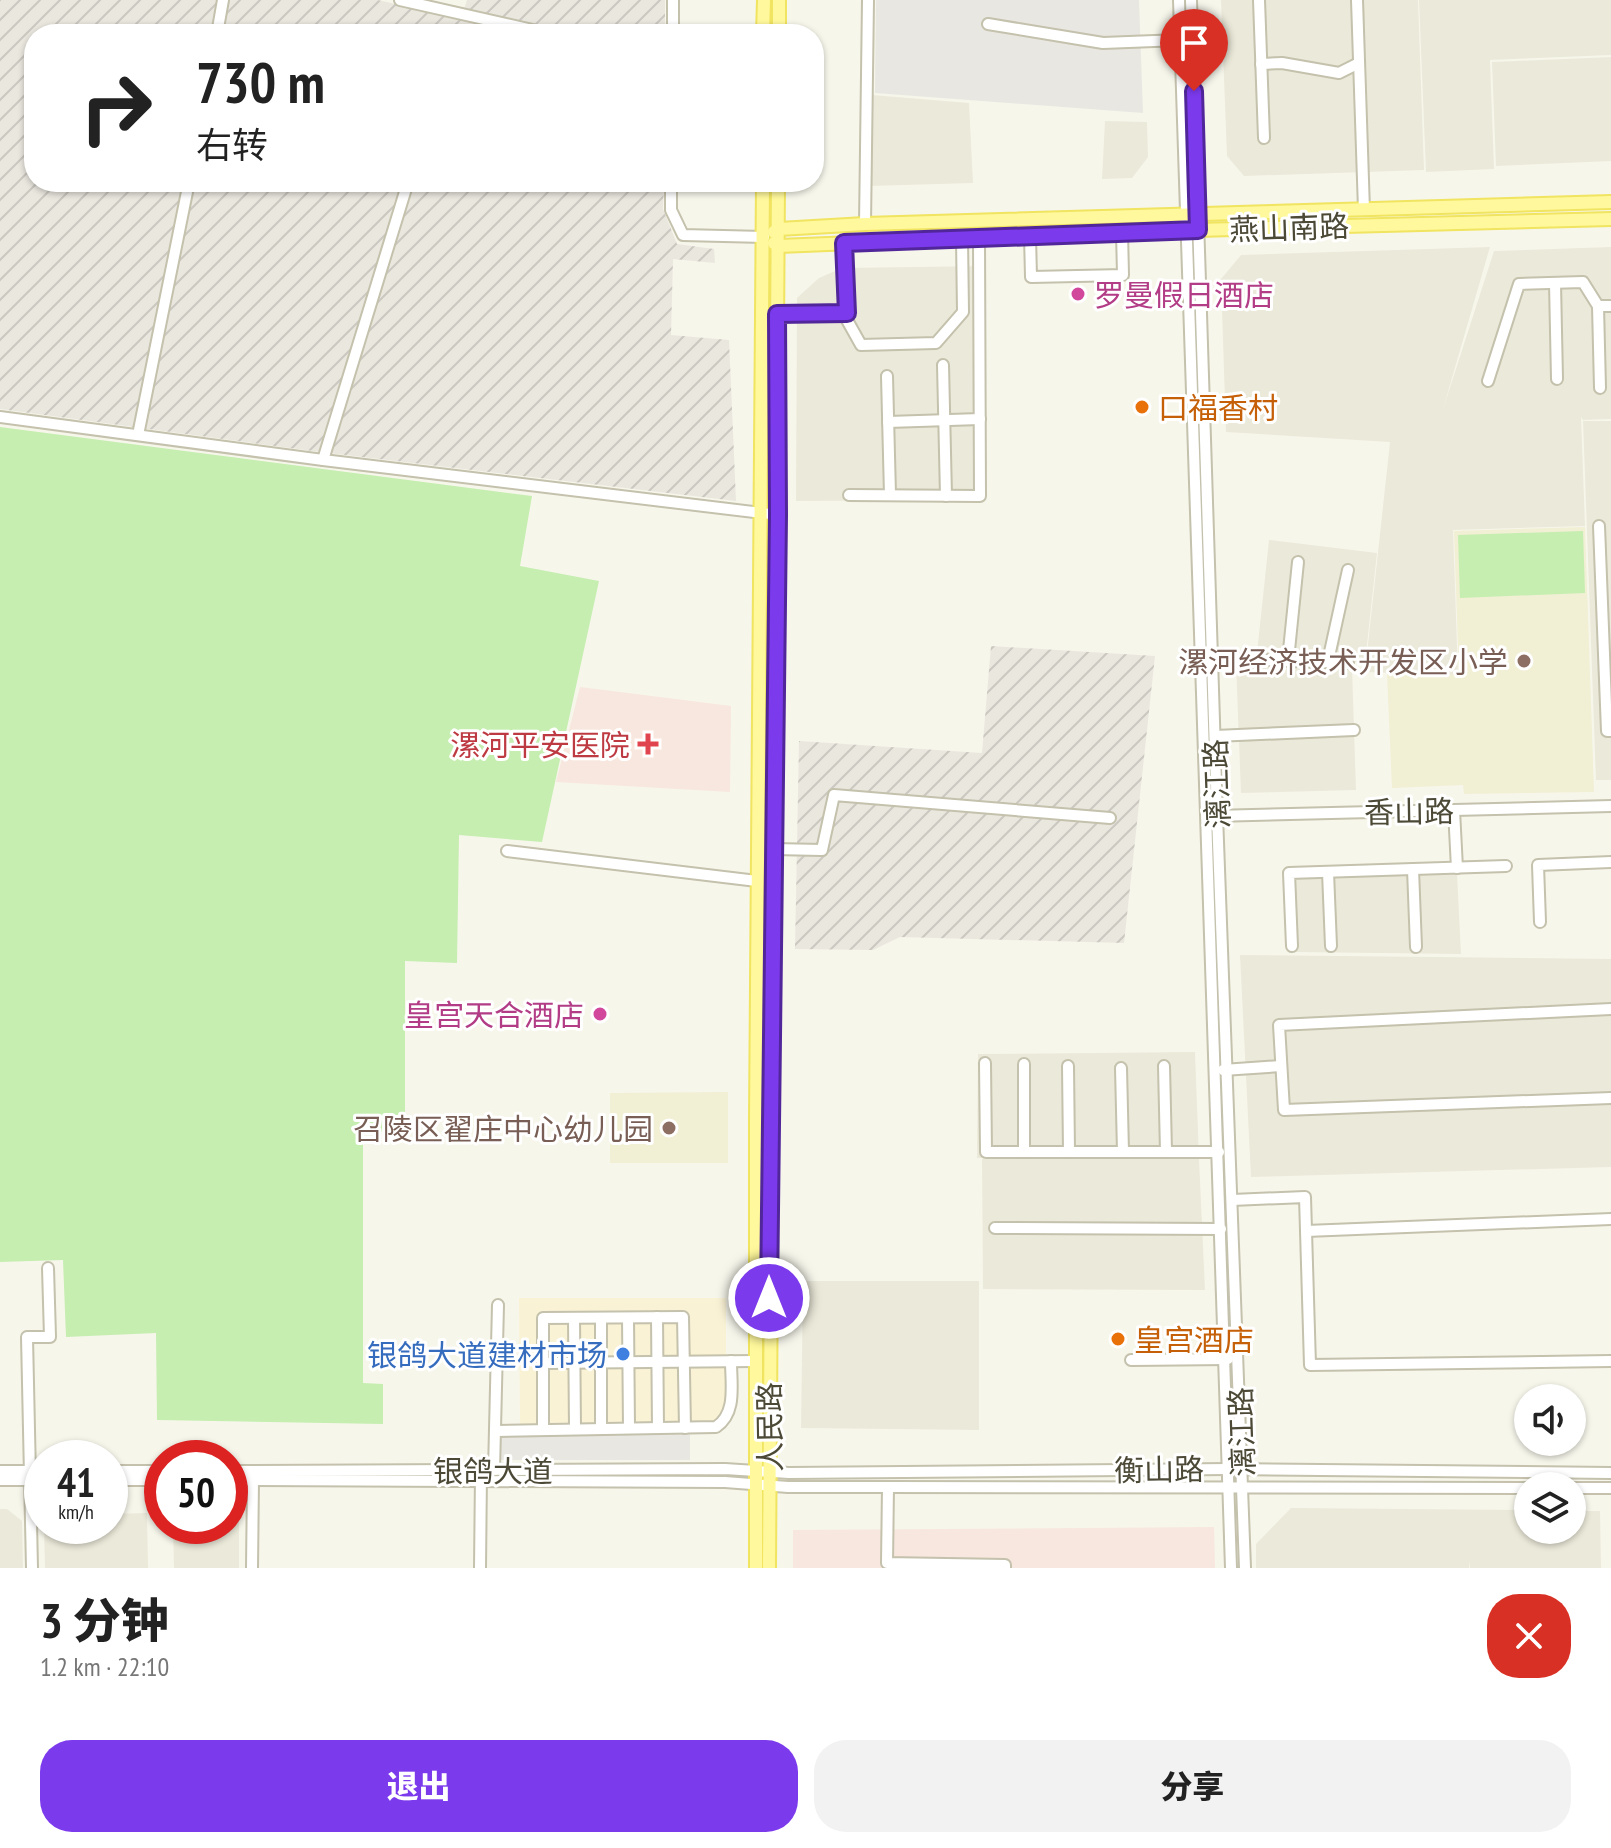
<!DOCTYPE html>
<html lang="zh">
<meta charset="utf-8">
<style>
body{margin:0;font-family:"PT Sans Narrow","Noto Sans SC",sans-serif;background:#f2f2f2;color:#222;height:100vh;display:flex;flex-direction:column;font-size:30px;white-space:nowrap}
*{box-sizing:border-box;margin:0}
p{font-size:26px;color:#767676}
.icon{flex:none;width:44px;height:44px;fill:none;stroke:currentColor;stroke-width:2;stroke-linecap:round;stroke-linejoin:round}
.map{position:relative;height:1568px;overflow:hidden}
.sheet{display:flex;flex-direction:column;background:#fff;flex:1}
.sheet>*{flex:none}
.banner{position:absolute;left:24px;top:24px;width:800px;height:168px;border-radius:32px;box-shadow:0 2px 6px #0004;background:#fff;color:#222;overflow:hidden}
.fabs{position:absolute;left:1514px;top:1384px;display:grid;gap:16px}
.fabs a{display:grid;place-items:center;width:72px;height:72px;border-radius:50%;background:#fff;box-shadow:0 2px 6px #0004;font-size:40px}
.speed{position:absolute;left:24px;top:1440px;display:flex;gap:16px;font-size:40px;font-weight:700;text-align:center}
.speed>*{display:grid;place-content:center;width:104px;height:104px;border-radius:50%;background:#fff;box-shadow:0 2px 6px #0004;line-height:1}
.speed small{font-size:20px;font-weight:400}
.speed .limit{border:12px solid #d22;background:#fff;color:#111}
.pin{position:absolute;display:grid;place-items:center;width:68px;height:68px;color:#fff;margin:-82px -34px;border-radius:50% 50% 50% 0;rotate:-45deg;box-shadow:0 0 8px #0007}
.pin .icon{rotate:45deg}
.me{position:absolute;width:88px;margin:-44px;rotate:0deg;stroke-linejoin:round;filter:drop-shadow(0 0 6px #0008)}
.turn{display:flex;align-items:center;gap:28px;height:168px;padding:0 40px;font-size:36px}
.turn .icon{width:104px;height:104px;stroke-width:2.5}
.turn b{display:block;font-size:56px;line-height:68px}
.round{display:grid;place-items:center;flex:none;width:84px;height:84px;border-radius:32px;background:#f2f2f2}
.headline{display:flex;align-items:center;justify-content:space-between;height:136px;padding:0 40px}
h1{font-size:48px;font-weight:800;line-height:60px}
.primary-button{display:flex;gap:16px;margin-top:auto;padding:16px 40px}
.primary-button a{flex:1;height:92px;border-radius:32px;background:#7c3aed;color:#fff;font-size:32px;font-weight:800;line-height:92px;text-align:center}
.primary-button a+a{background:#f2f2f2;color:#222}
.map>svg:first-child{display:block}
</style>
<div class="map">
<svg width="1611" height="1568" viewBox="0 0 1611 1568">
<defs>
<pattern id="industrial-furrows" width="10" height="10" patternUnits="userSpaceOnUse" patternTransform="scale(2)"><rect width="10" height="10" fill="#eae7df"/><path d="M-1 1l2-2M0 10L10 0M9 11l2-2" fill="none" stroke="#cac8c0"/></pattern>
</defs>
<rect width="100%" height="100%" fill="#f7f6eb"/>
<g fill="#ebe9d9">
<polygon points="1221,0 1418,0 1424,170 1244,176 1227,156"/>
<polygon points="1419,0 1611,0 1611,55 1490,60 1494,169 1426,172"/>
<polygon points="1611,57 1611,161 1496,166 1492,62"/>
<polygon points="872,95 969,103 973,183 869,186"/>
<polygon points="1105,121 1147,122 1148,157 1132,178 1102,179"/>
<polygon points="1490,247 1443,409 1494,251 1611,247 1611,419 1583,420 1581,417 1585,526 1453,530 1458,675 1365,672 1390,442 1226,432 1221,279 1241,255"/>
<polygon points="986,266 985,500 796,501 797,298 819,278 842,268"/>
<polygon points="1583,421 1611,421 1611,780 1596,780"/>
<polygon points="1269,540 1377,553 1365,663 1257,653"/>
<polygon points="1236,663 1352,667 1356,790 1241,793"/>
<polygon points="1457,874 1461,954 1296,952 1294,879"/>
<polygon points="1240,955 1611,959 1611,1167 1251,1177"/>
<polygon points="1195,1052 1199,1157 977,1158 978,1054"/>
<polygon points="982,1159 1199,1159 1205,1290 983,1289"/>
<polygon points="803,1281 979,1281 979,1430 801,1428"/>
<polygon points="1291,1508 1528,1510 1528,1530 1572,1530 1572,1511 1600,1511 1601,1568 1470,1568 1469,1560 1469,1568 1256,1568 1256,1544"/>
<polygon points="0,1509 7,1509 22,1521 23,1568 0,1568"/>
<polygon points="230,1511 239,1511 239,1568 174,1568 173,1526 230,1526"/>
<polygon points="147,1513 148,1568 45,1568 44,1526 110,1526 110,1514"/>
</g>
<polygon fill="#faf2d5" points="519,1298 726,1298 726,1409 720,1418 711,1421 520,1425"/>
<g fill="url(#industrial-furrows)">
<polygon points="0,0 378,0 461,19 467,0 665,0 665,34 34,34 34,182 664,182 663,209 677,244 714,249 715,263 673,259 671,335 729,340 736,501 320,452 0,409"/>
<polygon points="991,646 1155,656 1124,943 900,937 873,950 795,949 799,741 982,753"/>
</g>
<g fill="#f1efd4">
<polygon points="1585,527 1594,792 1464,794 1463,785 1392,788 1387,673 1459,675 1454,531"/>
<polygon points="728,1092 728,1163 610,1163 610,1093"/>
</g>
<g fill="#f8e7de">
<polygon points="580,687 731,706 730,792 556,782"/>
<polygon points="1214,1527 1215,1568 793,1568 793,1530"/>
</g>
<g fill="#c5eeb0">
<polygon points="0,427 532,496 520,566 599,581 542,842 459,835 457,963 405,961 405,1131 363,1132 363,1383 383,1384 383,1424 157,1420 156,1333 66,1337 63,1260 0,1262"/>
<polygon points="1583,531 1585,593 1460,598 1458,535"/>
</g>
<g fill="#e8e7e2">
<polygon points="876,0 1139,0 1143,113 875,93"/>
<polygon points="690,1434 690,1460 501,1460 501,1435"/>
</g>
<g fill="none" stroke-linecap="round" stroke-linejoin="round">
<g stroke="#c4c1ac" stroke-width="14">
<g id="minor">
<polyline points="400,0 550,34"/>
<polyline points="1179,0 1231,1568"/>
<polyline points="1191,0 1217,815 1245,1568"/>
<polyline points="1259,0 1264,138"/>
<polyline points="1357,0 1364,210"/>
<polyline points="988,24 1103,43 1180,40"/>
<polyline points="217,34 223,0"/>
<polyline points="673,34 673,0"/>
<polyline points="1261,64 1282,63 1339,73 1359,63"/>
<polyline points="671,182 671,210 683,235 764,237"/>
<polyline points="865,224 868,0"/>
<polyline points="1030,236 1031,277 1123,275 1122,232"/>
<polyline points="844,243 847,320 861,345 936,343 963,312 962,238"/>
<polyline points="1555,283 1557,379"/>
<polyline points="1598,306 1600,388"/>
<polyline points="777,314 847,313"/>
<polyline points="943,365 946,496"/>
<polyline points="887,376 890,495"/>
<polyline points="1488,381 1519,284 1583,282 1598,306 1611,306"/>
<polyline points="0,417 323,460 778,515"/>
<polyline points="888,422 980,419"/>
<polyline points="138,435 189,182"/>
<polyline points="323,460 408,182"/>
<polyline points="849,495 980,496 979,238"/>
<polyline points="1599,526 1607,731 1611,731"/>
<polyline points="1207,658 1348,663"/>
<polyline points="1288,660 1298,562"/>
<polyline points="1328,661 1348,570"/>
<polyline points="1215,736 1354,730"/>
<polyline points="1454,810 1457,868"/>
<polyline points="1213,816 1611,806"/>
<polyline points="773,849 822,850 834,795 1110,818"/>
<polyline points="507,851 757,881"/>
<polyline points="1413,869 1416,947"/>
<polyline points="1328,872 1331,946"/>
<polyline points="1540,922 1538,865 1611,862"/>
<polyline points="1292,946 1289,873 1506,866"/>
<polyline points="1611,1009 1279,1025 1284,1110 1611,1098"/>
<polyline points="985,1063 986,1152 1219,1152"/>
<polyline points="1068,1066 1069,1152"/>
<polyline points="1164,1066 1166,1152"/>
<polyline points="1121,1068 1123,1152"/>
<polyline points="1223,1070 1281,1066"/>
<polyline points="1024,1152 1024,1064"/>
<polyline points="1232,1200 1305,1197 1310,1365 1611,1361"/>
<polyline points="995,1228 1221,1229"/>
<polyline points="1306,1231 1611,1219"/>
<polyline points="657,1317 658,1428"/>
<polyline points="574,1318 575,1429"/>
<polyline points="601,1318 601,1429"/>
<polyline points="628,1318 629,1428"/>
<polyline points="1131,1360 1228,1359"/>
<polyline points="543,1363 756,1361"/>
<polyline points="543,1430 543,1318 683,1317 685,1428"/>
<path d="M495,1431L716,1427C737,1413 731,1385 731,1361"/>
<polyline points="494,1470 498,1305"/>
<polyline points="0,1471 42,1471"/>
<polyline points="110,1471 162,1471"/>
<polyline points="230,1471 725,1469 789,1473 1229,1469 1611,1473"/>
<polyline points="0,1480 42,1480"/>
<polyline points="110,1480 162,1480"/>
<polyline points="230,1480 725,1482 788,1487 888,1487 1528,1488"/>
<polyline points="888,1487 887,1563 1005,1565 1005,1568"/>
<polyline points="1572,1488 1611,1488"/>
<polyline points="32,1568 27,1337 50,1337 48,1268"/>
<polyline points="252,1568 253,1480"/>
<polyline points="480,1568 481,1474"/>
</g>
</g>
<g stroke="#f0e460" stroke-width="16">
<g id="major">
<polyline points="763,34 764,0"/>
<polyline points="779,34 779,0"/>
<polyline points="774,232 779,229 865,224 1611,202"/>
<polyline points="774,243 779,246 1122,232 1611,219"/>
<polyline points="756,1568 756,1120 763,182"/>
<path d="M769,1568C769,1106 778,644 778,182"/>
</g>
</g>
<use href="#minor" stroke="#fff" stroke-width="10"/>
<use href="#major" stroke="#fff89c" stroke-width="12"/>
</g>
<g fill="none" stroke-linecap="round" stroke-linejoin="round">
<g stroke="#51269a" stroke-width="20">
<polyline id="route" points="769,1298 778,515 777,314 847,313 844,243 1198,230 1194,91"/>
</g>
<use href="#route" stroke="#7c3aed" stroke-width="14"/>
</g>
<g fill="#d1479c" stroke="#fff" stroke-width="3">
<circle cx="1078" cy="294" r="8"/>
<circle cx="600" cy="1014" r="8"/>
</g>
<g fill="#e8710a" stroke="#fff" stroke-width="3">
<circle cx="1142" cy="407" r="8"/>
<circle cx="1118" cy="1339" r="8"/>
</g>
<g fill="#8d6e63" stroke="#fff" stroke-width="3">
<circle cx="1524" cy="661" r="8"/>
<circle cx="669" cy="1128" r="8"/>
</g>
<path fill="#e0444e" stroke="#fff" stroke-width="3" d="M644 732h8v8h8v8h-8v8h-8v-8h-8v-8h8z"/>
<circle fill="#3f7fe0" stroke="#fff" stroke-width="3" cx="623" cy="1354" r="8"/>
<g text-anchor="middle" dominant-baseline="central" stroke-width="6" stroke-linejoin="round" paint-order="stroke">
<g font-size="30" fill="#4c4937" stroke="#fff">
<text transform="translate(1289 227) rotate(-2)">燕山南路</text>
<text transform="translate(1216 784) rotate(-92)">漓江路</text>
<text transform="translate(1409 811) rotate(-1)">香山路</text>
<text transform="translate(769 1427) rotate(-91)">人民路</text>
<text transform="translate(1241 1432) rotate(-92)">漓江路</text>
<text transform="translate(1159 1469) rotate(-1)">衡山路</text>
<text x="493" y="1470">银鸽大道</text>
</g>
<g font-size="30" fill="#b23c85" stroke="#fff" text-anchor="start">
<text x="1094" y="294">罗曼假日酒店</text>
<text x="584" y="1014" text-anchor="end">皇宫天合酒店</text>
</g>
<g font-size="30" fill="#c56008" stroke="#fff" text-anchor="start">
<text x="1158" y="407">口福香村</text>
<text x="1134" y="1339">皇宫酒店</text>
</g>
<g font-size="30" fill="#785e54" stroke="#fff" text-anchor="end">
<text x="1508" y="661">漯河经济技术开发区小学</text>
<text x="653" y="1128">召陵区翟庄中心幼儿园</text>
</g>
<g font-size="30" fill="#be3a42" stroke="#fff" text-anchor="end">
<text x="630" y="744">漯河平安医院</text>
</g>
<g font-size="30" fill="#366cbe" stroke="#fff" text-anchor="end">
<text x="607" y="1354">银鸽大道建材市场</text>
</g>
</g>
</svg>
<div class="fabs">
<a><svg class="icon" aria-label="sound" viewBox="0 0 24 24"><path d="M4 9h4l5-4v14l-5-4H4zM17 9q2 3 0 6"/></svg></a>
<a><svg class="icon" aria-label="layers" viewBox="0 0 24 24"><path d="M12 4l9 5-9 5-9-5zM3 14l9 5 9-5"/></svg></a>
</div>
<div class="speed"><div>41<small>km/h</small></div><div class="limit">50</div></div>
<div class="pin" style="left:1194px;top:91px;background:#d93025"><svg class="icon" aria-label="arrive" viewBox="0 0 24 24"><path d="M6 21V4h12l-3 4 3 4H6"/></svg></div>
<svg class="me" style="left:769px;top:1298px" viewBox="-20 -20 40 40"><circle r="17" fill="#7c3aed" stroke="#fff" stroke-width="3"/><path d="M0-11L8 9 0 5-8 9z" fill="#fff"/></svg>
<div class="banner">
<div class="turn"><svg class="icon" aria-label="right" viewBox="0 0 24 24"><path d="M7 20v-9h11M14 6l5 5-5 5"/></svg><div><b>730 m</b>右转</div></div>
</div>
</div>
<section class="sheet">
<div class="headline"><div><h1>3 分钟</h1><p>1.2 km · 22:10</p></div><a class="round" style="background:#d93025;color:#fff"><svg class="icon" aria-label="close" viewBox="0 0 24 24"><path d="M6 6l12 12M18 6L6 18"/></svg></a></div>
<div class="primary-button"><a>退出</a><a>分享</a></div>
</section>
